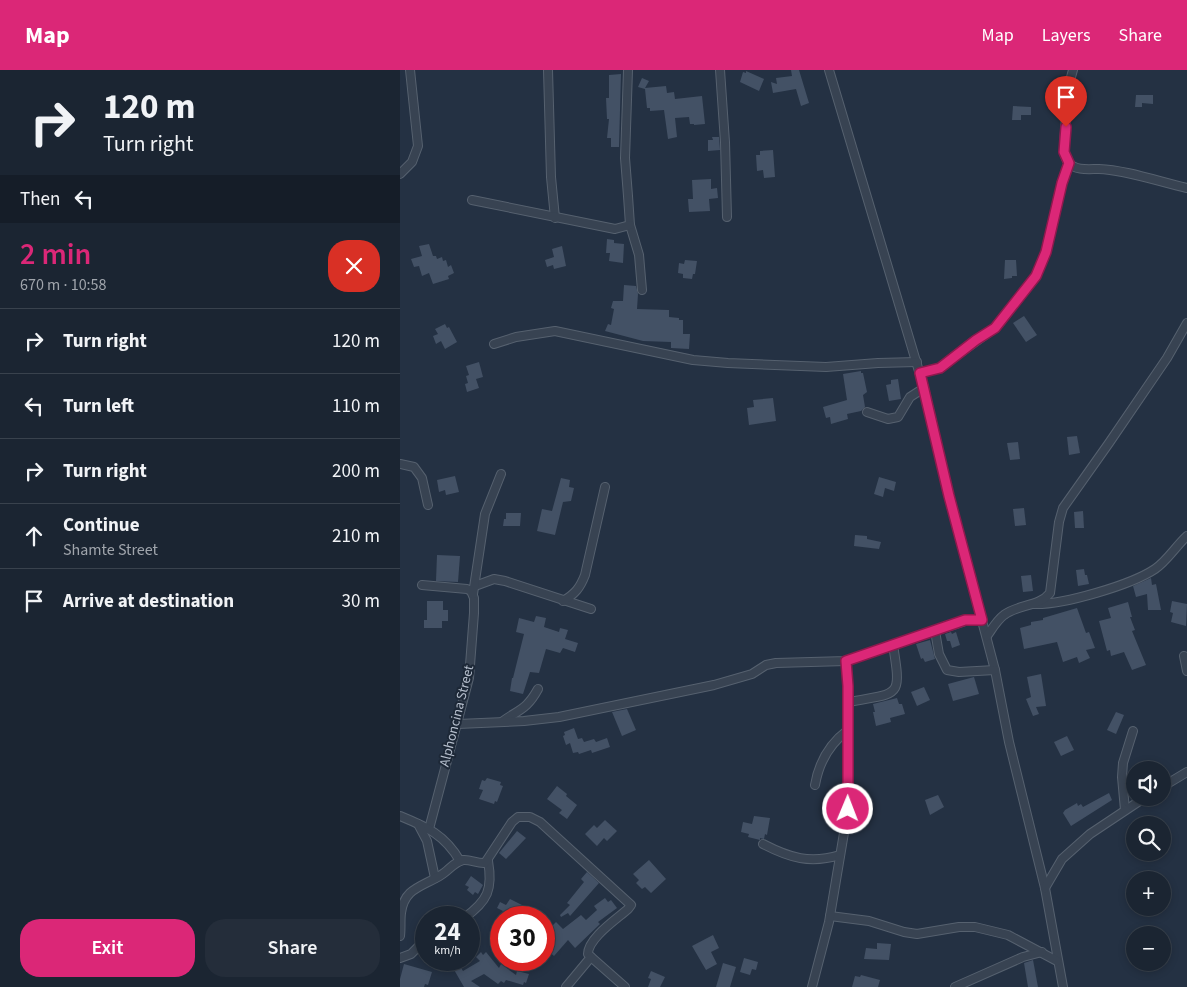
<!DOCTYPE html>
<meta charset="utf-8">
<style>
body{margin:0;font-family:"Source Sans 3",sans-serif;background:#242d3a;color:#f1f3f6;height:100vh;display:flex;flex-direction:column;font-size:19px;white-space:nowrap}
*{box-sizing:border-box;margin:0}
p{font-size:16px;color:#a0a5ac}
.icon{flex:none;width:28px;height:28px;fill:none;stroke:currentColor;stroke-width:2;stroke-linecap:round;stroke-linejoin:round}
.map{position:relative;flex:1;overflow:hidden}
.side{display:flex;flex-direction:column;background:#1b2532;width:400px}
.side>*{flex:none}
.hud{background:#1b2532;color:#f1f3f6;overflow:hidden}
.controls{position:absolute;left:726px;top:691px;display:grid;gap:10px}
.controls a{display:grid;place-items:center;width:45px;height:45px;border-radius:50%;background:#1b2532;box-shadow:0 2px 8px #0003,0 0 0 1px #39424d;font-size:25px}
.speed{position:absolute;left:15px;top:836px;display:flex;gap:10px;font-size:25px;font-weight:700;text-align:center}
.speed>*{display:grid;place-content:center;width:65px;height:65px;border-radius:50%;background:#1b2532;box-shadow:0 2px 8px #0003,0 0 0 1px #39424d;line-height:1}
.speed small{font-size:12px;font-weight:400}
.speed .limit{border:8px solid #d22;background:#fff;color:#111}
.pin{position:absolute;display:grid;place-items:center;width:42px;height:42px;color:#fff;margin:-51px -21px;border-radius:50% 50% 50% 0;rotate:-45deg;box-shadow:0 0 5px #0007}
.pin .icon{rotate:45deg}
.me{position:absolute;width:55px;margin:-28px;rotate:1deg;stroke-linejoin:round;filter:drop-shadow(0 0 4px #0008)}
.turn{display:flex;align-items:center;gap:18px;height:105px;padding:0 20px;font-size:22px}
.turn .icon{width:65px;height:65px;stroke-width:2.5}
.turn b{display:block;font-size:35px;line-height:42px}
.then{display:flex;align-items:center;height:48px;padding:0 20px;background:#0003;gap:10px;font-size:19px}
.round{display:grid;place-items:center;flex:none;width:52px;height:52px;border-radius:20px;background:#242d3a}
.headline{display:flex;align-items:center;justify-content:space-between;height:85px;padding:0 20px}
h1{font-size:30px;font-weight:600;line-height:38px;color:#db2777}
.cta{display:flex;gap:10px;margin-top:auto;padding:10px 20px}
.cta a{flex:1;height:58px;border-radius:20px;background:#db2777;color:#fff;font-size:20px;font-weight:600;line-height:58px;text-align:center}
.cta a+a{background:#242d3a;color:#f1f3f6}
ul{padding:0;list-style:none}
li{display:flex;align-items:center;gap:15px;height:65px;padding:0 20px;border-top:1px solid #39424d}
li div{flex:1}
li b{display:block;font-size:19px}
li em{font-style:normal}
header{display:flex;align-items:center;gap:30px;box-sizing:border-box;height:70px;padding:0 25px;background:#db2777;color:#fff}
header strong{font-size:24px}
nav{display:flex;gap:28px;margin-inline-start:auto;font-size:18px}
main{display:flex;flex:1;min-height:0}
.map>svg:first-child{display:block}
</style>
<header>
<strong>Map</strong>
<nav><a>Map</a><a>Layers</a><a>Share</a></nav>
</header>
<main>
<section class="side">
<div class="hud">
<div class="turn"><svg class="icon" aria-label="right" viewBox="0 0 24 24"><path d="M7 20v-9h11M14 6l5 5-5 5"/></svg><div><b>120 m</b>Turn right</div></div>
<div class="then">Then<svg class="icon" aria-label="left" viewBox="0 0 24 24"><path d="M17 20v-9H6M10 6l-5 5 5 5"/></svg></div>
</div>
<div class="headline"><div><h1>2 min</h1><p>670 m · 10:58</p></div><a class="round" style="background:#d93025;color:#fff"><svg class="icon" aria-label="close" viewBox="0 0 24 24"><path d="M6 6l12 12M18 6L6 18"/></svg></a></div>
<ul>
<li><svg class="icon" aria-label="right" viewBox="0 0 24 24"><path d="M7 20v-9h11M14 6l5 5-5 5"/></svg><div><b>Turn right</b></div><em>120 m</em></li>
<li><svg class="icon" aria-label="left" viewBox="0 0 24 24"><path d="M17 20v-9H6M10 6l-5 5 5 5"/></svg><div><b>Turn left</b></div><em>110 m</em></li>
<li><svg class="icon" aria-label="right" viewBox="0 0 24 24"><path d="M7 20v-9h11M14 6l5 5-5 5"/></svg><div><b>Turn right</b></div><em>200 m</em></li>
<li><svg class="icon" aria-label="ahead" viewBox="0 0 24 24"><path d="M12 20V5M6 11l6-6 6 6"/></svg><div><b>Continue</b><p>Shamte Street</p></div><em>210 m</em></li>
<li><svg class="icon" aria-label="arrive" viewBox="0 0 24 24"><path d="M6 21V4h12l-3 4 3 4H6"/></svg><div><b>Arrive at destination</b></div><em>30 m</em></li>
</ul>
<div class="cta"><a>Exit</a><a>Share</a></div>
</section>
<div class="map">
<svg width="787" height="917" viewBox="0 0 787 917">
<rect width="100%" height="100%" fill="#243143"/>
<g fill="#435165">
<polygon points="391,0 399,0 409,33 401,36 396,19 373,23 371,12 377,14 376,8 392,6"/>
<polygon points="346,1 364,9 359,21 340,12 343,2 346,3"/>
<polygon points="221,4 219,77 211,77 211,68 207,68 209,49 207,49 206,28 209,28 209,5"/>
<polygon points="242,8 249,11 245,18 266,16 267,23 274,22 275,29 302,26 305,54 294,55 294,54 290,54 289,47 275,48 277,67 268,69 264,40 250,41 250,38 247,38 245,19 238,17"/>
<polygon points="736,25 753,25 753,34 742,33 742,37 735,37"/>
<polygon points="613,36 631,37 631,45 621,45 621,50 612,50"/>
<polygon points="312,67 319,67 320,80 308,81 308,70 313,70"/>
<polygon points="373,80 375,107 364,108 363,100 357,101 356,85 360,85 360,81"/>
<polygon points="311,109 311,119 317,118 318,128 309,129 310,141 289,142 288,129 293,129 292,110"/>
<polygon points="207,169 214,170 214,173 224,174 223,193 209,191 210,183 206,183"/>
<polygon points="29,174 33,186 36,186 37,189 42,187 43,191 46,190 48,197 51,195 54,203 48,206 49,209 33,214 29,203 22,206 19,196 14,197 11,189 22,186 19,176"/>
<polygon points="162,176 166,196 154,199 153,195 147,197 145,190 154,187 152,179"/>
<polygon points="285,190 297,191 295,204 293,204 292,209 283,208 283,204 278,203 279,193 284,194"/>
<polygon points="605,190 616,190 617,206 612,206 612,208 604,209"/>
<polygon points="224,215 236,216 238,224 237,239 269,240 269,247 279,248 279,250 283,250 283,264 290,264 289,279 271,278 271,272 243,271 205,261 208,254 211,255 214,239 211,238 213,231 223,231"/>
<polygon points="624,246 637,265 626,272 613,253"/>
<polygon points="45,254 47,258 49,257 57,272 45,279 41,271 36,274 33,266 38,264 35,259"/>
<polygon points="79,292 83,307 76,309 79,318 67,322 65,314 68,313 66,306 69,305 66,296"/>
<polygon points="461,301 461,303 463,303 467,322 463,325 465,337 461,341 447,344 448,349 431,354 430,347 426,348 423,337 447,330 443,304"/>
<polygon points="498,309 501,329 489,331 486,315 491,314 491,310"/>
<polygon points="373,328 376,351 349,355 347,338 354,337 353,330"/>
<polygon points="677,366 680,383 669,385 667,367"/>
<polygon points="618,372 620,389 610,390 607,373"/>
<polygon points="55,406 59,422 46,425 45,420 39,422 37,410"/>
<polygon points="479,407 496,412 494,421 485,418 483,427 474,424"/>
<polygon points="161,408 170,410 169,417 174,418 171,431 163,432 155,465 137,461 142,439 152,441"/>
<polygon points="624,438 626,455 615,456 613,439"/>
<polygon points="683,441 684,458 675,458 674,442"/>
<polygon points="106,443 121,443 120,456 103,456 104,449 106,449"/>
<polygon points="455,465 467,466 467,469 481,472 479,479 454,476"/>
<polygon points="37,485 60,486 58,512 36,511"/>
<polygon points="684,499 685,505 687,505 689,514 678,516 676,500"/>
<polygon points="631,505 633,521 623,522 621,506"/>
<polygon points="751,508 752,515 756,514 761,540 748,540 747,524 736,527 733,516"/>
<polygon points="27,531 43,531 43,540 48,540 48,551 42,551 42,558 24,558 24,550 27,550"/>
<polygon points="772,531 787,534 786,556 771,552 773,543 770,542"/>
<polygon points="728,532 732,547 730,547 735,560 732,561 746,595 732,600 724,582 711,586 710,580 707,581 699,551 711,548 708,538"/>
<polygon points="677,538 686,563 689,562 695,578 686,580 690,588 679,593 677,587 663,592 657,572 624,579 620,558 631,555 631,552 643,550 643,548"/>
<polygon points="136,546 146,548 144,557 159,562 160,558 168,560 165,569 178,573 175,582 163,578 160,583 146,579 139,603 130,602 123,624 110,621 112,608 113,608 124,564 116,562 119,548 134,552"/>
<polygon points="551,562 552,564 556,562 560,575 552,578 550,571 547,571 545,564"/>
<polygon points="530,570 535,589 525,592 523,588 521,589 516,574"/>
<polygon points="641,604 646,636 636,637 639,644 633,646 626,629 631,627 627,607"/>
<polygon points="574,607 579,624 553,631 548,614"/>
<polygon points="524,617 530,630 517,636 511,622"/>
<polygon points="497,628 499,634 502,634 505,644 490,648 491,652 476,656 473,642 475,642 473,634"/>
<polygon points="227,639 236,660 222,666 212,642"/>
<polygon points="716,642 724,645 716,664 707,660"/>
<polygon points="174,658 178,669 182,668 184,672 194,669 196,672 207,668 210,677 192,683 191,680 179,684 178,682 173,683 170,673 166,675 163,666 165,665 164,662"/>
<polygon points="667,666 674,680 661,686 654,672"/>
<polygon points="87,708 101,712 100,715 103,716 97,732 95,731 94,734 79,729 83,720 79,719 82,710 85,711"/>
<polygon points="157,716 167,724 166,726 177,735 167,749 159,743 162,740 147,729"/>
<polygon points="709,723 712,730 671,756 663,743 665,740 677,733 678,736 681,734 683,737"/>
<polygon points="538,725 544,737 530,745 525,730"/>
<polygon points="354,746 370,748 367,765 365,764 364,769 360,768 360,770 348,767 349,764 341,762 343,752 352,754"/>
<polygon points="205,750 217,761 207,771 204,768 197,776 185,764 194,755 197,758"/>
<polygon points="117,761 126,768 106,789 99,783"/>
<polygon points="249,790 266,809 251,823 245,817 242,819 236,813 239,810 233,804"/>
<polygon points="187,802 199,813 170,846 168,843 161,847 160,845 170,835 167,833 184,812 181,809"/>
<polygon points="71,806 83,815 78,824 75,822 73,825 67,820 69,817 65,815"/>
<polygon points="205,828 208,832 211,830 217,838 198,852 200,854 175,878 168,870 154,886 145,878 147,875 144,872 144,860 148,855 150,858 156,852 163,859 181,845 186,850 197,840 194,836"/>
<polygon points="110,829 124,836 118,848 106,848 101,845 103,841 97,838 100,832 106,835"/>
<polygon points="313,865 319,878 311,882 317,894 306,900 292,876"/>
<polygon points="477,873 491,874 489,890 464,889 466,878 477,879"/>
<polygon points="81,882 83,885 86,882 99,898 101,894 116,905 117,901 129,904 126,913 124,912 123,915 106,910 104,913 101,911 98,914 84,904 71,911 80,917 64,917 53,898 50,901 43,890 56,890 63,901 80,891 76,887"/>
<polygon points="344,888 358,892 356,900 352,899 350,905 340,902"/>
<polygon points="633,890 638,917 628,917 624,893"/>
<polygon points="323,893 336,897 330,917 316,917"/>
<polygon points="4,894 32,902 28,915 25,914 24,917 0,917 0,909"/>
<polygon points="251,901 265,907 260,917 248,917 251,909 248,908"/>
<polygon points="461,905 480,910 478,917 452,917 455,906 460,907"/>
</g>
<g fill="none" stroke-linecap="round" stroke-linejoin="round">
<g stroke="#56616f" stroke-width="10">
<g id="minor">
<polyline points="148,0 151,107 155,148"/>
<polyline points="228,0 225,88 228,126 230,155 239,185 242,220"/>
<polyline points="320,0 325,72 327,147"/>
<polyline points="429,0 524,318 549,426 595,600 609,672 645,818 663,917"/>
<path d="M673,0L668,18L664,75C664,80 665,89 669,93C676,101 689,99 699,99C726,100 760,112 787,118"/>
<polyline points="0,104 12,92 18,76 10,0"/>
<polyline points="72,130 215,159 230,155"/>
<polyline points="94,274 116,267 155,261 293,290 328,293 426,297 478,293 517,292"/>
<polyline points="520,303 539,298 595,258 636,206 646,182 662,113 669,93"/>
<polyline points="467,342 488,349 498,347 510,327 524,318"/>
<polyline points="0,394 14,397 22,408 28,435"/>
<polyline points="22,515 67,519 71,521 74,528 74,543 69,608 29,759"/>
<polyline points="75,516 94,509 105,511 191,539"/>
<polyline points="73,524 85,444 101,404"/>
<path d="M163,531C175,524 180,518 185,505L205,417"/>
<path d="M634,534C663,535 731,515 755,499C767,491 776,476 787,466"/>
<polyline points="535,561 539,584 547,600 559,602 595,600"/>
<path d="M587,566C592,559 597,550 604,545C618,534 639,537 650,523L659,452L663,438L709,373L767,288L787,253"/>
<polyline points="784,586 787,601"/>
<path d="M449,632C499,622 502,630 493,575"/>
<path d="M103,651C120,639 127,639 138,619"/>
<polyline points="58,654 124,651 159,647 314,615 352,604 366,595 376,593 446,591 565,551 582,550"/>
<path d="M415,715C419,692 429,674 448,660"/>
<polyline points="762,717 787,702"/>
<polyline points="725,740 722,707 723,693 733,661"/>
<path d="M0,746C27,757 45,765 60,791"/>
<polyline points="18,754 27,771 35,808"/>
<path d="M363,774C390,788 410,794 440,785"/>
<polyline points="645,818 662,789 690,764 744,728"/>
<polyline points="430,846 469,851 504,862 517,864 559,857 575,857 608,865 657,891"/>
<path d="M64,848C88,831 93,819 88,791"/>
<path d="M0,866C1,858 0,850 1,843C4,818 22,817 41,805C48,801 54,792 63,790C70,789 78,794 85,793L112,752L118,747H130L140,752L231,835L228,839C217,849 188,868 188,884L191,887L225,917"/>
<polyline points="0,888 11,884 26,869"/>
<polyline points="166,917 191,887"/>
<polyline points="412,917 429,852 448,739 448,616 446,591"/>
<polyline points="555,917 623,887 642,882"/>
</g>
</g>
<use href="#minor" stroke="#384352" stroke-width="8"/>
</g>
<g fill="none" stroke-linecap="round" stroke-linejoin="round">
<g stroke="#8e194d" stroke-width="12">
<polyline id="route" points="448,739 448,616 446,591 565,550 582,550 549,426 520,303 540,298 576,270 595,258 636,206 646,182 662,113 669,93 664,82 666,57"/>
</g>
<use href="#route" stroke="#db2777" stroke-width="9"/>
</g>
<g text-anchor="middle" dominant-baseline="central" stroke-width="4" stroke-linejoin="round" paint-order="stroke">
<g font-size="14" fill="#b5becc" stroke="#1d2837">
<text transform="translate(57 646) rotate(-76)">Alphoncina Street</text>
</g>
</g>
</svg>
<div class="controls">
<a><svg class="icon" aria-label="sound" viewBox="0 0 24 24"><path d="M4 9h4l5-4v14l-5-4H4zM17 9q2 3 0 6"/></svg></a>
<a><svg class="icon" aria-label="search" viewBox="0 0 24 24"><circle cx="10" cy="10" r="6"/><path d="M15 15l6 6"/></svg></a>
<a>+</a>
<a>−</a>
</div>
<div class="speed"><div>24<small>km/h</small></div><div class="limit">30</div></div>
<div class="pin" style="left:666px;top:57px;background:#d93025"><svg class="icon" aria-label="arrive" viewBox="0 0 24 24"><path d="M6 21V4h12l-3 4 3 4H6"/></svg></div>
<svg class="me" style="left:448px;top:739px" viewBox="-20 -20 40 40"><circle r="17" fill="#db2777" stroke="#fff" stroke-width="3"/><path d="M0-11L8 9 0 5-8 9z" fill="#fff"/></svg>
</div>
</main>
